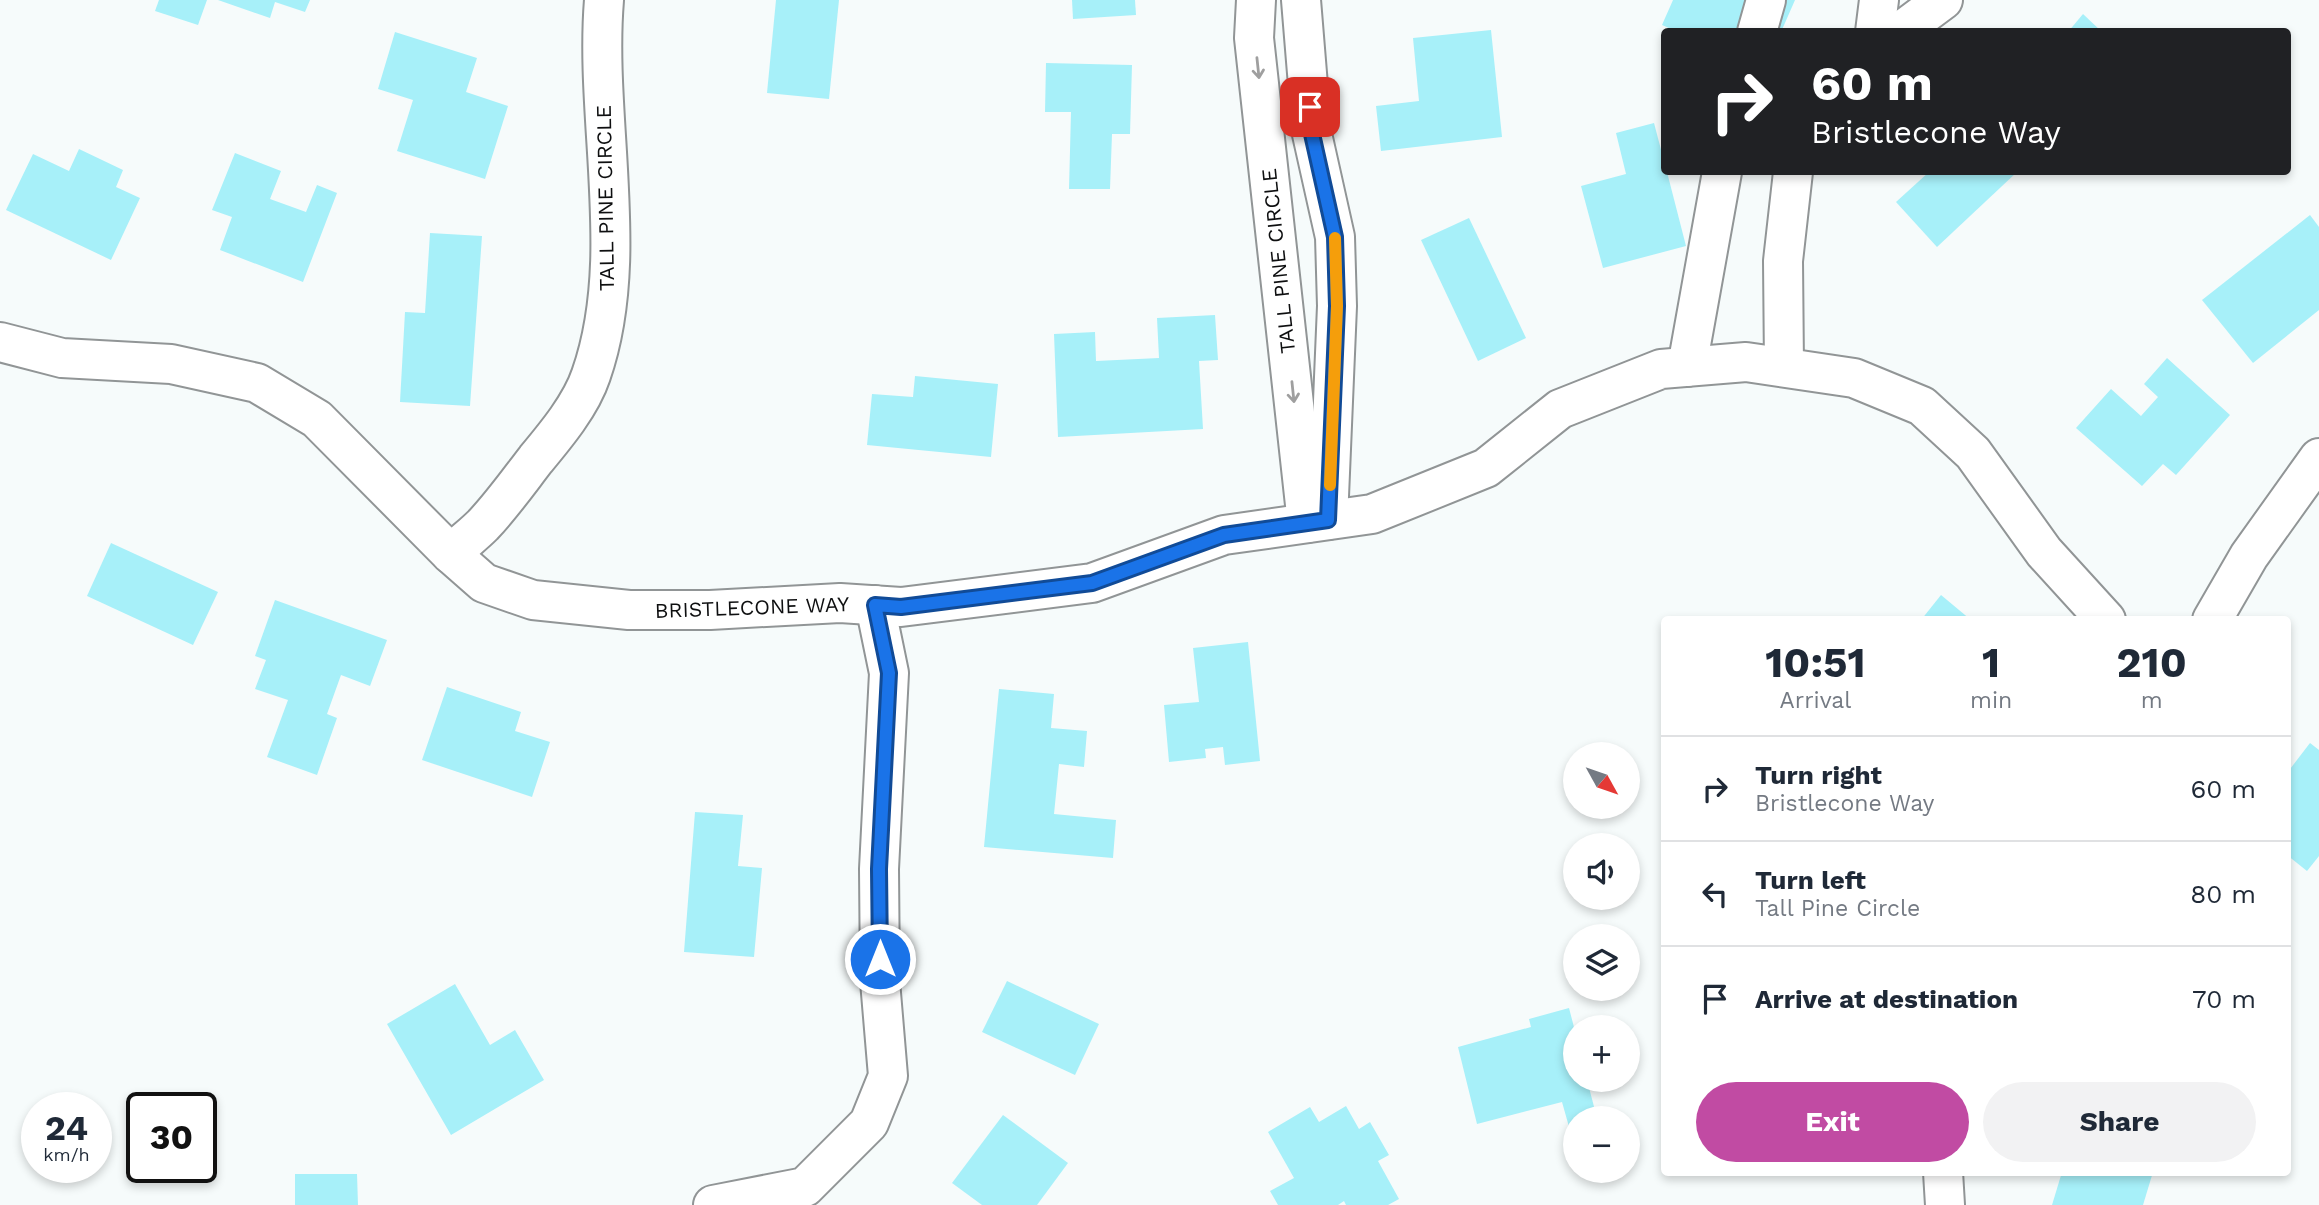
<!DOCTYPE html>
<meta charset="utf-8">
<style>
body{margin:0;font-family:"Work Sans",sans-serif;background:#f2f2f3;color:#1f2937;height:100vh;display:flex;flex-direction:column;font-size:26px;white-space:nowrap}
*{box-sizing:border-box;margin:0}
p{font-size:23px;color:#747a83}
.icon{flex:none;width:38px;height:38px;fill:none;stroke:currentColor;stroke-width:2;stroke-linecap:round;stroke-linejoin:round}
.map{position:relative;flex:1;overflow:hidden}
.drawer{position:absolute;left:1661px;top:616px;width:630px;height:560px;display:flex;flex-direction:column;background:#fff;border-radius:7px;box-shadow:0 4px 10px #0003}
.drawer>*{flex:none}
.top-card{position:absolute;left:1661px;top:28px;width:630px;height:147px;border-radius:7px;box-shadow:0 4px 10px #0003;background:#202124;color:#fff;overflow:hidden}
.needle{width:46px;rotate:130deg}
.tools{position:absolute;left:1563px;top:742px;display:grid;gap:14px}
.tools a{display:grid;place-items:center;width:77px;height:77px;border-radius:50%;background:#fff;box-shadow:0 4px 10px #0003;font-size:35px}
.speed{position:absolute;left:21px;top:1092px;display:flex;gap:14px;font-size:35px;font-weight:700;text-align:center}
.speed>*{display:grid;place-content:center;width:91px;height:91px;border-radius:50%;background:#fff;box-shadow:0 4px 10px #0003;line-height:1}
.speed small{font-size:18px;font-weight:400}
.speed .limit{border:4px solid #111;border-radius:10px;background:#fff;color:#111}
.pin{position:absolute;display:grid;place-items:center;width:60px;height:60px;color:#fff;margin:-30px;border-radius:14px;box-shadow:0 4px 10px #0006}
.me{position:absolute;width:77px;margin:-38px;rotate:0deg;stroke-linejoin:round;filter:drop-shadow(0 0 5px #0008)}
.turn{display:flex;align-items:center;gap:24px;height:147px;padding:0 35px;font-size:32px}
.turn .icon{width:91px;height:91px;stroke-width:2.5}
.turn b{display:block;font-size:49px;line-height:60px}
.eta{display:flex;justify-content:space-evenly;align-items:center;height:119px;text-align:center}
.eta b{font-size:42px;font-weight:700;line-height:49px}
.primary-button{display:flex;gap:14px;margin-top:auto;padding:14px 35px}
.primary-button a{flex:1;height:80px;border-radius:42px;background:#c14ba3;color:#fff;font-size:28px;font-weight:700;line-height:80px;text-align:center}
.primary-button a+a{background:#f2f2f3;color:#1f2937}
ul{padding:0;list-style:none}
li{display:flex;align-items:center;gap:21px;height:105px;padding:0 35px;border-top:2px solid #e0e1e3}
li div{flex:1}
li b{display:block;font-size:26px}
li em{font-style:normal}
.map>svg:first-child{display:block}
</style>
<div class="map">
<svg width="2319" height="1205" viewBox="0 0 2319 1205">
<rect width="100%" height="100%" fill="#f6fbfb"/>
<g fill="#a7f0f9">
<polygon points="159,0 207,0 198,25 155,11"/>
<polygon points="218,0 310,0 305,12 275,2 270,18"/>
<polygon points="776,0 839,0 829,99 767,93"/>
<polygon points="1072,0 1135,0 1136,15 1073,19"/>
<polygon points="1673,0 1795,0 1781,32 1678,32 1662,25"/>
<polygon points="2083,14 2102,32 2068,32"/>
<polygon points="1491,30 1502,137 1381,151 1376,106 1419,101 1413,38"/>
<polygon points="395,32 477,58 466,92 508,106 485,179 397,151 413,100 378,89"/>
<polygon points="1046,63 1132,65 1130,134 1112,134 1110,189 1069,189 1071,112 1045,112"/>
<polygon points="1654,123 1664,161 1664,172 1667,172 1686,246 1603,268 1581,186 1626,174 1616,133"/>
<polygon points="79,149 123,170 116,187 140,198 111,260 6,210 33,154 69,171"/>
<polygon points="235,153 281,171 270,199 306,212 317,185 337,193 303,282 220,250 232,217 212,210"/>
<polygon points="1929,172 2017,172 1937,247 1896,202"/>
<polygon points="2310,215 2319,227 2319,310 2253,363 2202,300"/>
<polygon points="1469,218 1526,338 1478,361 1421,240"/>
<polygon points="430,233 482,236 470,406 400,402 405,312 425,313"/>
<polygon points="1215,315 1218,360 1199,361 1203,429 1058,437 1054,334 1095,332 1096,361 1159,358 1157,318"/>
<polygon points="2167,358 2230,415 2176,475 2163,464 2142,486 2076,428 2111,389 2141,416 2158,397 2144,384"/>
<polygon points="915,376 998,384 991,457 867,445 872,394 913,397"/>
<polygon points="111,543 218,592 193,645 87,596"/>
<polygon points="1941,595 1971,620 1921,620"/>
<polygon points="275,600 387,640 370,686 341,675 327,714 337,718 317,775 267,757 288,700 255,689 266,660 255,656"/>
<polygon points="1248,642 1260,761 1225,765 1223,747 1205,749 1206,758 1169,762 1164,705 1199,702 1193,648"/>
<polygon points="447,687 521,712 515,731 550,742 532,797 422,760"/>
<polygon points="999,689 1054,694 1051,728 1087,731 1084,767 1059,764 1054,814 1116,820 1113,858 984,847"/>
<polygon points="2310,743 2319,750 2319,856 2307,871 2287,855 2287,773"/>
<polygon points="695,812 743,815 738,866 762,868 754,957 684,952"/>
<polygon points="1007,981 1099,1024 1075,1075 982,1032"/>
<polygon points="455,984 490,1045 515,1030 544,1080 451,1135 387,1024"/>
<polygon points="1569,1008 1575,1031 1575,1080 1587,1080 1597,1118 1575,1118 1575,1148 1562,1102 1477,1124 1458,1047 1531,1027 1529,1019"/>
<polygon points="1346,1106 1359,1129 1370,1122 1389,1155 1378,1161 1399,1199 1388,1205 1346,1205 1344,1201 1338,1205 1278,1205 1270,1191 1294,1178 1268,1132 1310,1107 1319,1122"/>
<polygon points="1003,1115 1068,1163 1037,1205 982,1205 952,1183"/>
<polygon points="1824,1172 1843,1172 1843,1176 1824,1175"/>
<polygon points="2062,1172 2153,1172 2143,1205 2052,1205"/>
<polygon points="295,1174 357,1174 358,1205 295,1205"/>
</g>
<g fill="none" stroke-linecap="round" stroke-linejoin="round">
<g stroke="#919596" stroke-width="42">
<g id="minor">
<polyline points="1256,0 1254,38 1307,523"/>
<polyline points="1301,0 1312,134 1335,237 1337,306 1328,520"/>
<polyline points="1757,32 1766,0"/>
<polyline points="1875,32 1879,0"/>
<polyline points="1900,32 1943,0"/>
<polyline points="0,342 62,358 171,364 257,383 317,419 451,554 484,583 533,600 629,610 710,610 840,603 901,607 1092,583 1224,535 1372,514 1486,468 1560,409 1661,369 1746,362 1854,378 1922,406 1973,453 2044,552 2106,620"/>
<polyline points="1687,367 1722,172"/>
<polyline points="1784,367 1783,261 1793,172"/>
<path d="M451,554C461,544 473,535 483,525C502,505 519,481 536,459C556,435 581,405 591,375C632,258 594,121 604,0"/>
<polyline points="2212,620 2249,556 2319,458"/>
<polyline points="1943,1172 1945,1205"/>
<polyline points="713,1205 805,1187 869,1123 888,1076 880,981 879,869 889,673 875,605"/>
</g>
</g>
<use href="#minor" stroke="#fff" stroke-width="38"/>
</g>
<defs><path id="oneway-shaft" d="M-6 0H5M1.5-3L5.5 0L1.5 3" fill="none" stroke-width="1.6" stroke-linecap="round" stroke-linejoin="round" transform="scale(1.75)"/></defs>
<g stroke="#9f9f9f">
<use href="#oneway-shaft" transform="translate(1258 68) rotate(84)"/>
<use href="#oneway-shaft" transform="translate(1293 392) rotate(84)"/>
</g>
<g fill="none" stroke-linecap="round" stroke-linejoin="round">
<g stroke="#114b97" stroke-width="18">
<polyline id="route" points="880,959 879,869 889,673 875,605 901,607 1092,583 1224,535 1328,520 1337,306 1335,237 1312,134 1310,107"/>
</g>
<use href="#route" stroke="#1a73e8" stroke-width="12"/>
<polyline stroke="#f59e0b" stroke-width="12" points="1330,485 1337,306 1335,238"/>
</g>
<g text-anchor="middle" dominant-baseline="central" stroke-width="5" stroke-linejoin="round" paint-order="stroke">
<g font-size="21" fill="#0e0f10" stroke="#fff">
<text transform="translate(605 198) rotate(-91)">TALL PINE CIRCLE</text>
<text transform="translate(1278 261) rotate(-96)">TALL PINE CIRCLE</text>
<text transform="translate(752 607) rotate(-2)">BRISTLECONE WAY</text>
</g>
</g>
</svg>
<div class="tools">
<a><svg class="needle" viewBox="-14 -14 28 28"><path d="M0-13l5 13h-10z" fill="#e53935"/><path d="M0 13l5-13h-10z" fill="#747a83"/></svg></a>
<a><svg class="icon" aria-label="sound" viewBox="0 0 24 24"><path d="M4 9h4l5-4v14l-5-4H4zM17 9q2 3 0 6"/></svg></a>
<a><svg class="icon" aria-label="layers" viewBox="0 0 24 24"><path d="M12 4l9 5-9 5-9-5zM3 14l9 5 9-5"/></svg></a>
<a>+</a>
<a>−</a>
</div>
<div class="speed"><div>24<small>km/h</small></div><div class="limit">30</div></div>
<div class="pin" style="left:1310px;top:107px;background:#d93025"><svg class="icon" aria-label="arrive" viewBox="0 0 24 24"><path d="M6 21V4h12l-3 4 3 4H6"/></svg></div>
<svg class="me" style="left:880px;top:959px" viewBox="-20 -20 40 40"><circle r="17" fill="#1a73e8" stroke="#fff" stroke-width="3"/><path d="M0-11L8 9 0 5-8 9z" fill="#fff"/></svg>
<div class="top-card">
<div class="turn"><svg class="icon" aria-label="right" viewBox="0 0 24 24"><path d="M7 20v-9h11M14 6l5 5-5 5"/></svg><div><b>60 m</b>Bristlecone Way</div></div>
</div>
<section class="drawer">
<div class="eta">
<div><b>10:51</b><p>Arrival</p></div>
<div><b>1</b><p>min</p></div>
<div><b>210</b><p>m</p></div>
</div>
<ul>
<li><svg class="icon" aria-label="right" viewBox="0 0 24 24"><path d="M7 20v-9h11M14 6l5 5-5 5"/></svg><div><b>Turn right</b><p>Bristlecone Way</p></div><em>60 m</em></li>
<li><svg class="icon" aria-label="left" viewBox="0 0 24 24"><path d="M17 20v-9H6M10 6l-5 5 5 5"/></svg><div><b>Turn left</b><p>Tall Pine Circle</p></div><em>80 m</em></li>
<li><svg class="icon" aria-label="arrive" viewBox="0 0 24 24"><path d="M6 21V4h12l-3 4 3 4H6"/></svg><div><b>Arrive at destination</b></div><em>70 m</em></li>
</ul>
<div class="primary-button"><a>Exit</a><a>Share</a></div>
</section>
</div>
